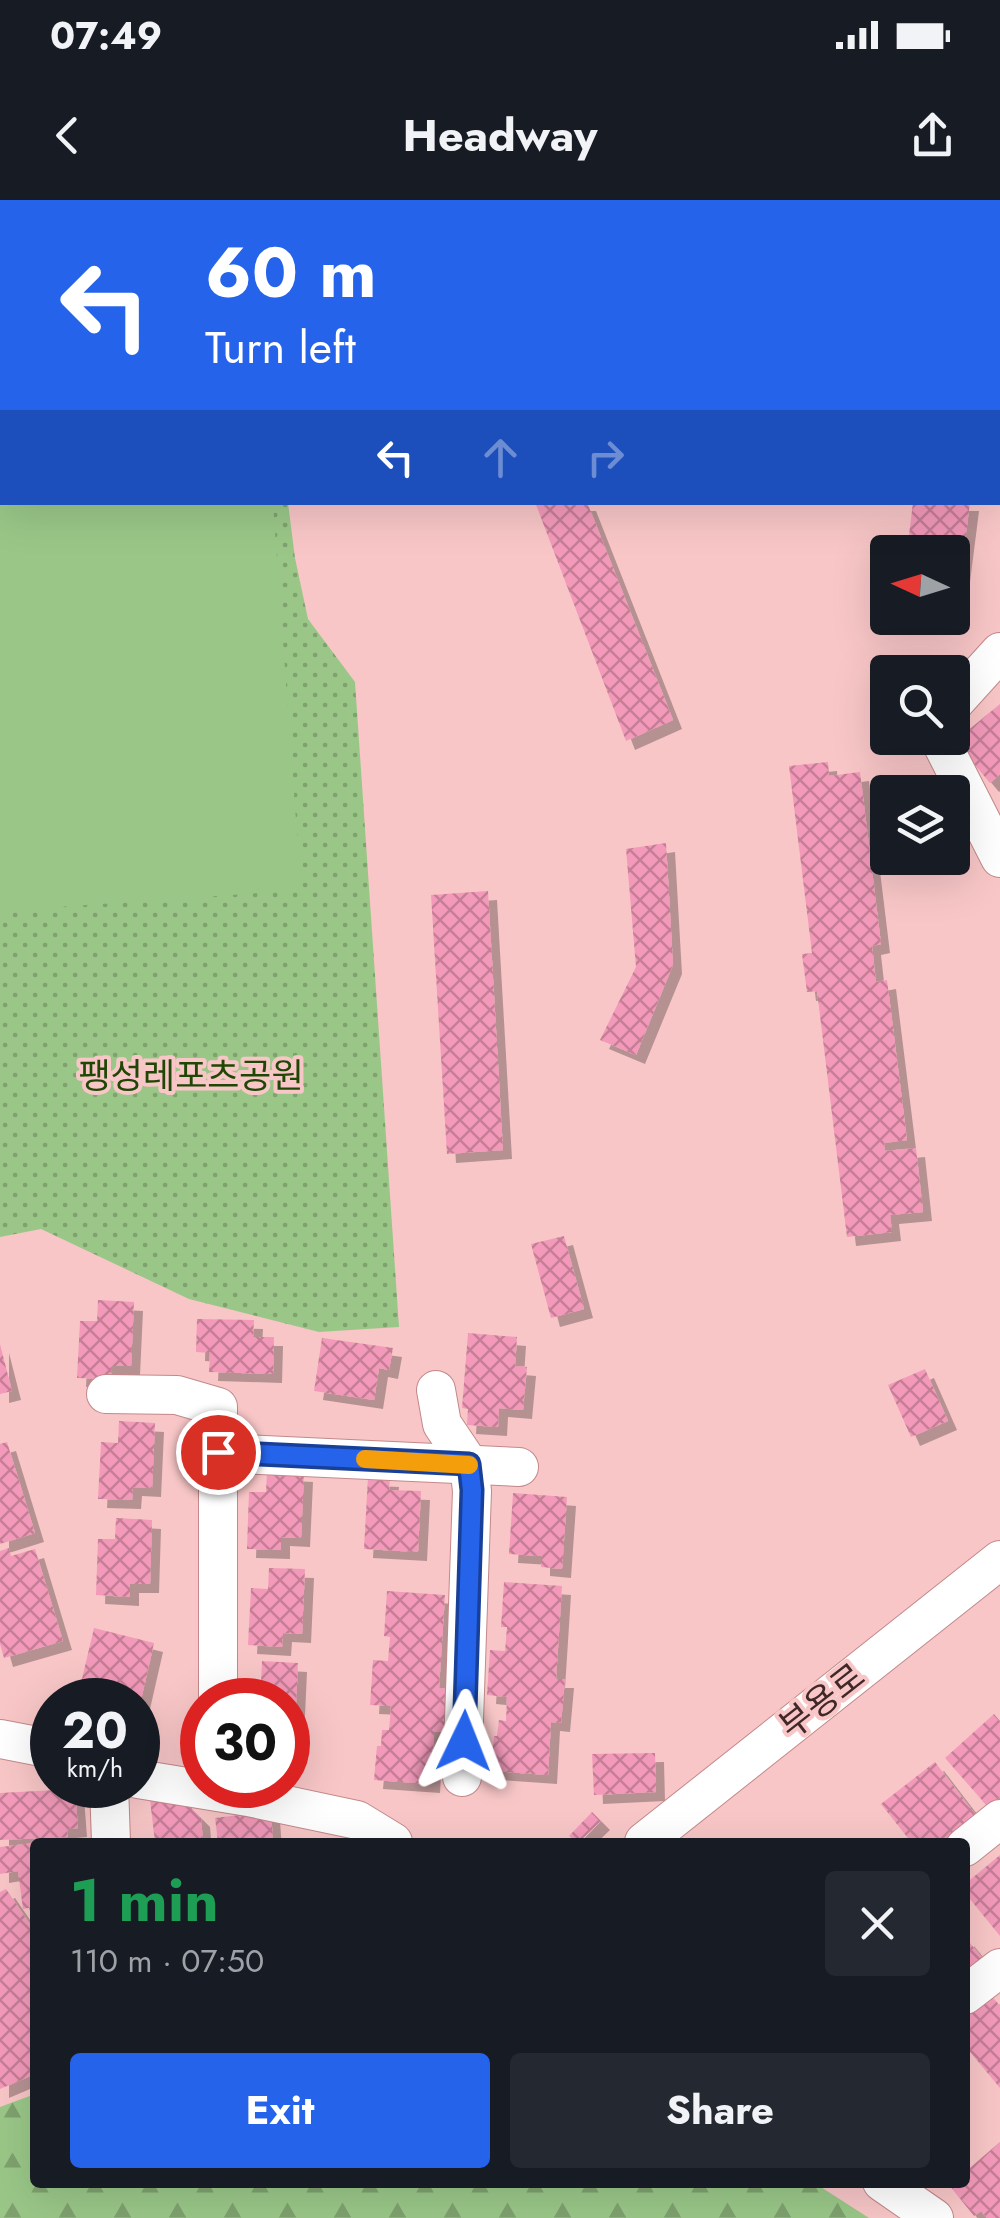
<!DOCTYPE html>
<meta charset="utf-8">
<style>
body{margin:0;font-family:Jost,"Noto Sans KR",sans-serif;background:#242831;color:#f1f3f6;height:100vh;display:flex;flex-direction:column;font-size:38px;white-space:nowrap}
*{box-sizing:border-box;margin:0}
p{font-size:32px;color:#9ea1a6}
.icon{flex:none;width:55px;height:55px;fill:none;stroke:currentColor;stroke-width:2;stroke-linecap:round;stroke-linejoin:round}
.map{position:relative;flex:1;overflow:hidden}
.side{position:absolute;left:30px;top:1638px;width:940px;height:350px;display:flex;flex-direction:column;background:#171b24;border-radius:10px;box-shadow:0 10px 40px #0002}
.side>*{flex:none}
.guide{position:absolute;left:0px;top:0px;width:1000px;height:305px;box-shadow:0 10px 40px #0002;background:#2563eb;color:#fff;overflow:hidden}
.needle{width:65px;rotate:274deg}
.controls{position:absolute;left:870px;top:335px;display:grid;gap:20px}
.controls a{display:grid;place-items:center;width:100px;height:100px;border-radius:10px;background:#171b24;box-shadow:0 10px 40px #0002;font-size:50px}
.speed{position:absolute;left:30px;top:1478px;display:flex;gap:20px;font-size:50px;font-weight:700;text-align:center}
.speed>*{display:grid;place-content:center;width:130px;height:130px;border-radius:50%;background:#171b24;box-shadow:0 10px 40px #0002;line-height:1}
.speed small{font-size:25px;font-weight:400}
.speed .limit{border:15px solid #d22;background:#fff;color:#111}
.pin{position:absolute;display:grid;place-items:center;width:85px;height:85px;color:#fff;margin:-42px;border:5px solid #fff;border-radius:50%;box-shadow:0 2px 10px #0007}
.me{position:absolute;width:110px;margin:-55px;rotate:2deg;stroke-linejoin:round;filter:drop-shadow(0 0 8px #0008)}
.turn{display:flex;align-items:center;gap:35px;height:210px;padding:0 40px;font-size:45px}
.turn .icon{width:130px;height:130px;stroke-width:2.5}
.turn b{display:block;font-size:70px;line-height:85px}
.lanes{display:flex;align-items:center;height:95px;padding:0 40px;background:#0003;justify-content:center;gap:50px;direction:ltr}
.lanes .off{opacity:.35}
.round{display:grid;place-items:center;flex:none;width:105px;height:105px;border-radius:10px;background:#242831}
.headline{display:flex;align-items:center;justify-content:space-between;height:170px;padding:0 40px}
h1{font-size:60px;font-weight:700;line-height:75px;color:#1e9e55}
.cta{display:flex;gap:20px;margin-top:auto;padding:20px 40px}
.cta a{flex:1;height:115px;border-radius:10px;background:#2563eb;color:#fff;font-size:40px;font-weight:700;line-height:115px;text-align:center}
.cta a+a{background:#242831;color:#f1f3f6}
.status{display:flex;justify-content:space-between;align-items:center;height:70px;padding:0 50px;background:#171b24;direction:ltr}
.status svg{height:28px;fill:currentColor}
header{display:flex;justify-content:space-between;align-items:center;height:130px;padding:0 40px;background:#171b24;font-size:45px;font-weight:700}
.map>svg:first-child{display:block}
</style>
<div class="status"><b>07:49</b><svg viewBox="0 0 49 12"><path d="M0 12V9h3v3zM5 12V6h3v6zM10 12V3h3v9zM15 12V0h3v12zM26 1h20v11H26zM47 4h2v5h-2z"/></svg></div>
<header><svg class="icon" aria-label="back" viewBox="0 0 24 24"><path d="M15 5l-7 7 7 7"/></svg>Headway<svg class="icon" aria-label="share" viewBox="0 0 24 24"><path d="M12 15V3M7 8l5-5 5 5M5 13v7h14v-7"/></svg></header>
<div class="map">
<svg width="1000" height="2018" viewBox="0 0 1000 2018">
<defs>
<pattern id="forest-firs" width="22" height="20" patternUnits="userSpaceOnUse" patternTransform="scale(2.5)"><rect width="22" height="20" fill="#9ac788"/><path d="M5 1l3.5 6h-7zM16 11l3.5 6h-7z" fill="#7fa26f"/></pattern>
<pattern id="park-dots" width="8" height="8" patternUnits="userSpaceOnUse" patternTransform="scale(2.5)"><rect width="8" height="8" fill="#9ac788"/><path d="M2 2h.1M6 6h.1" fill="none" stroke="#7fa26f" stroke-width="1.8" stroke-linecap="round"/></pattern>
<pattern id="building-cross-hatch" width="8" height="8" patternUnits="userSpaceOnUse" patternTransform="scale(2.5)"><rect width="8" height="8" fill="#f39aba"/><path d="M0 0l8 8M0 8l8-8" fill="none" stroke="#c67e97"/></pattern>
<filter id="shadow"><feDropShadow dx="9" dy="9" stdDeviation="0" flood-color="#0004"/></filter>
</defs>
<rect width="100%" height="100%" fill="#f8c6c7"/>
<polygon fill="url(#forest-firs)" points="35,1894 35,1982 813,1982 869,2018 0,2018 0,1907"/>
<polygon fill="url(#park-dots)" points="0,0 273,0 272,2 2,2 2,302 288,303 295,358 308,419 355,482 399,1127 319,1132 189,1099 41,1029 0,1037"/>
<polygon fill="#9ac788" points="2,176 2,302 273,303 301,690 0,711 0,177"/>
<g fill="url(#building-cross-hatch)" filter="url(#shadow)">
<polygon points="535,302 587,302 673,520 626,541"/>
<polygon points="913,302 970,302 959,389 952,388 952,352 907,352"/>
<polygon points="1000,504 1000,574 990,583 955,541"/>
<polygon points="828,562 829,576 860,572 881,744 872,746 876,782 887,780 907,940 884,943 885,951 916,948 923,1012 890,1015 892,1032 847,1037 817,791 807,792 802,754 812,753 789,566"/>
<polygon points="666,643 673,765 636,855 600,840 636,767 626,649"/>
<polygon points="488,691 503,950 447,954 431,695"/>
<polygon points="564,1036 584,1109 551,1118 531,1044"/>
<polygon points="98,1100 134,1102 131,1166 112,1166 111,1179 77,1178 80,1121 97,1121"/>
<polygon points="197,1119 254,1120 253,1137 274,1137 273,1174 209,1172 210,1153 196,1152"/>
<polygon points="468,1133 517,1137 515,1166 527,1167 523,1210 499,1208 498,1227 467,1225 468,1209 462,1208"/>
<polygon points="322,1138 393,1148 389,1170 379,1168 374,1200 314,1191"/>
<polygon points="0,1144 12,1191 0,1194"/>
<polygon points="925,1169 948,1221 911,1237 888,1185"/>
<polygon points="119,1221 155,1223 152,1288 133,1287 132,1300 98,1299 101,1242 118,1243"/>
<polygon points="7,1242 35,1333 0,1344 0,1244"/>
<polygon points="267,1271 304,1273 301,1338 281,1337 281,1350 247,1349 249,1292 266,1292"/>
<polygon points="368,1277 390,1278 389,1290 421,1291 418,1352 364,1349"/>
<polygon points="513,1293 567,1297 562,1369 541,1367 541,1356 509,1354"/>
<polygon points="116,1318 152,1320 150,1384 130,1384 130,1397 96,1395 98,1339 115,1339"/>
<polygon points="9,1348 11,1356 35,1349 63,1441 4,1458 0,1444 0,1351"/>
<polygon points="269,1368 305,1369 302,1434 283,1433 282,1447 248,1445 251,1388 268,1389"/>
<polygon points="504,1382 562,1386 556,1479 565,1479 561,1523 551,1522 548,1575 491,1571 494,1536 497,1536 499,1520 506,1521 507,1497 487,1495 490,1450 505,1451 507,1427 501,1427"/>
<polygon points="387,1391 445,1395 439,1488 448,1489 445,1532 434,1532 431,1584 374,1580 377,1546 381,1546 382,1530 389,1530 391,1506 370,1505 373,1460 388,1461 390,1437 384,1436"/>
<polygon points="94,1428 154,1443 141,1500 77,1500"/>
<polygon points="262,1461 298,1463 295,1528 288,1527 288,1500 243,1500 244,1482 261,1483"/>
<polygon points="994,1514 1000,1521 1000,1597 988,1607 945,1558"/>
<polygon points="655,1553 656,1592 594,1595 592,1554"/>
<polygon points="935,1562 978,1618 947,1642 911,1642 881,1604"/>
<polygon points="75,1589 78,1628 67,1629 68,1637 0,1640 0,1593"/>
<polygon points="180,1597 201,1618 203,1642 155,1642 150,1600"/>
<polygon points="271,1611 273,1642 218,1642 215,1618"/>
<polygon points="592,1612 601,1621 579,1642 576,1642 569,1636"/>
<polygon points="35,1643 35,1724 34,1724 29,1708 23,1709 18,1671 0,1674 0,1647"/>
<polygon points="1000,1655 1000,1736 965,1693 965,1684"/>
<polygon points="6,1689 30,1724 35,1760 35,1874 0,1889 0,1692"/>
<polygon points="965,1737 984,1760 965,1776"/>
<polygon points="991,1795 1000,1806 1000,1888 965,1846 965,1817"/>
<polygon points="1000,1942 1000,2018 987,2018 981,2011 974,2016 949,1985 952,1982 965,1982 965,1972"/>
</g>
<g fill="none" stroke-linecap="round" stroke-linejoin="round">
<g stroke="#c3898a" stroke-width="40">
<g id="minor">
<polyline points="252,2 253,0"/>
<polyline points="0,155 2,155"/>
<polyline points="952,505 1000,452"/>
<polyline points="939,538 1000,658"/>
<polyline points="436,1190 442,1224 469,1264 472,1291 462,1577"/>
<polyline points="106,1194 177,1195 218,1207 218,1500"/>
<polyline points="219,1253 519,1267"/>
<polyline points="0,1539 52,1549"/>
<polyline points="138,1579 248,1597 357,1620 393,1642"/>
<polyline points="109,1585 111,1642"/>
<polyline points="644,1642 1000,1360"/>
<polyline points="965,1647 1000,1619"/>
<polyline points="965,1795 1000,1768"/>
<polyline points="882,1982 934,2018"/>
</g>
</g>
<use href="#minor" stroke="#fff" stroke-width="38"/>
</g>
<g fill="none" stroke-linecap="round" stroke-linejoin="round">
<g stroke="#184099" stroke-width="25">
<polyline id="route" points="218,1252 469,1264 472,1290 464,1541"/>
</g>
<use href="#route" stroke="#2563eb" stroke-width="18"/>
<polyline stroke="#f59e0b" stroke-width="18" points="365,1259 469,1265"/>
</g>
<g text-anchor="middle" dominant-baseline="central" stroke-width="8" stroke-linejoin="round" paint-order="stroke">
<g font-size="35" fill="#1e4705" stroke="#f8c6c7">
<text x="191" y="876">팽성레포츠공원</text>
</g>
<g font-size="35" fill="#402829" stroke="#f8c6c7">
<text transform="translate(822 1501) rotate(-38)">부용로</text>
</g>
</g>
</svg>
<div class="controls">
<a><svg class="needle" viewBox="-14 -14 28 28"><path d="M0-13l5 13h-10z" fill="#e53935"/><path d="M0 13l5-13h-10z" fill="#9ea1a6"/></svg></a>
<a><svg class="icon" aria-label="search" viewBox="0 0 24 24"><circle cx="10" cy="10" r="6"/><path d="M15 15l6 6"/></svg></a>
<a><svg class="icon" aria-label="layers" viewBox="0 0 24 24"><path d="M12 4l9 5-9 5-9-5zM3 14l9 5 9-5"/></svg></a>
</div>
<div class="speed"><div>20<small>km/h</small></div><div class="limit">30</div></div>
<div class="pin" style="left:218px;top:1252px;background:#d93025"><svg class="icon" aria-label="arrive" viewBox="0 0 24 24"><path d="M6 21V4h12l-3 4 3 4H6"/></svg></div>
<svg class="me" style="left:464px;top:1541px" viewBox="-20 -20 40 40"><path d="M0-17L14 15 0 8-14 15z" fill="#2563eb" stroke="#fff" stroke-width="4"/></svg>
<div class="guide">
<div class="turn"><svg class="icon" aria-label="left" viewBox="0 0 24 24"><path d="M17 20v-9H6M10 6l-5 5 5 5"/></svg><div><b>60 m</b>Turn left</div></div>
<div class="lanes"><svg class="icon" aria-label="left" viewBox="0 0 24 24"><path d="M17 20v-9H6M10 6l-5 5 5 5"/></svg><svg class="icon off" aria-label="ahead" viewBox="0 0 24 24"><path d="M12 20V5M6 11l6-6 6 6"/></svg><svg class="icon off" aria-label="right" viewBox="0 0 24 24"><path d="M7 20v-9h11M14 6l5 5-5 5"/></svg></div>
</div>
<section class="side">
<div class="headline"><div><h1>1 min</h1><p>110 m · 07:50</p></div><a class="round"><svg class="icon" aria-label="close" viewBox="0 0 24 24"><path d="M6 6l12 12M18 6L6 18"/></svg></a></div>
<div class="cta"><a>Exit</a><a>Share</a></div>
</section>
</div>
